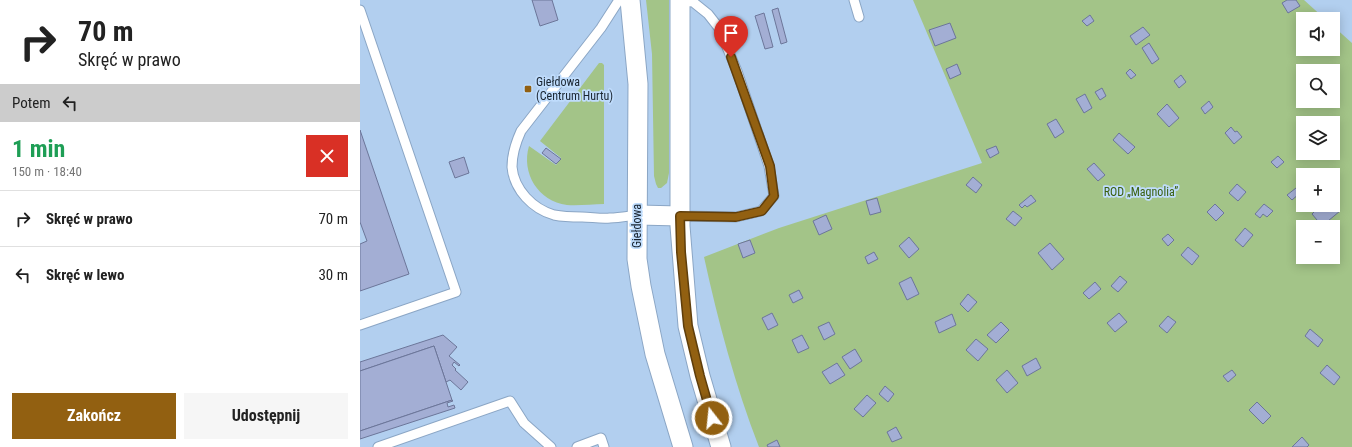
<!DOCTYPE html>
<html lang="pl">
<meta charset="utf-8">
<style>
body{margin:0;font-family:"Roboto Condensed",sans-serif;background:#f6f6f6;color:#222;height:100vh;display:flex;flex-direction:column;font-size:15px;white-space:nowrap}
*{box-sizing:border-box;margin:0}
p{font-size:13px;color:#767676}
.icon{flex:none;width:22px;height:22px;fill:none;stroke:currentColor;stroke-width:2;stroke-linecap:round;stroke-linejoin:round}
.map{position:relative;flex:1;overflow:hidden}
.sheet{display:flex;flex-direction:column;background:#fff;width:360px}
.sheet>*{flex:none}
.hud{background:#fff;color:#222;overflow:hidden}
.buttons{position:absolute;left:936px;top:12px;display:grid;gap:8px}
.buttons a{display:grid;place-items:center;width:44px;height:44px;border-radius:0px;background:#fff;box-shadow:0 2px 10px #0003;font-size:20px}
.pin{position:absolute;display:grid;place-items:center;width:34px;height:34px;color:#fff;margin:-41px -17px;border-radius:50% 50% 50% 0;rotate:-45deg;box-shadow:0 0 4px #0007}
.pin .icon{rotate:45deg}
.me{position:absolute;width:44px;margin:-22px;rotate:344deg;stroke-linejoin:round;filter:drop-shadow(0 0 3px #0008)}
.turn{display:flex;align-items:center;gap:14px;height:84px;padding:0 12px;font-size:18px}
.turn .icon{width:52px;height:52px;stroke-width:2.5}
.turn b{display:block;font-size:28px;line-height:34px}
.then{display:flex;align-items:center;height:38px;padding:0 12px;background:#0003;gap:8px;font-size:15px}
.round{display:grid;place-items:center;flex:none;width:42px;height:42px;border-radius:0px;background:#f6f6f6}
.head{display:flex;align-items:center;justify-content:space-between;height:68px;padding:0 12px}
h1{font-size:24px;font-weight:700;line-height:30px;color:#1e9e55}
.primary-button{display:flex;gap:8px;margin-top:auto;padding:8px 12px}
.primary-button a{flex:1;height:46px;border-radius:0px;background:#926011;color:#fff;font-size:16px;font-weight:700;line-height:46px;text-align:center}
.primary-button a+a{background:#f6f6f6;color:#222}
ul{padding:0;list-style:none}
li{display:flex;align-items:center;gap:12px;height:56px;padding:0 12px;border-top:1px solid #e0e0e0}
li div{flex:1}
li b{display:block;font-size:15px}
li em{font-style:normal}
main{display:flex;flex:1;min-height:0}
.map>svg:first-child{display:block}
</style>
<main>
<section class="sheet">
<div class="hud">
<div class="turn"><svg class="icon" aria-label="right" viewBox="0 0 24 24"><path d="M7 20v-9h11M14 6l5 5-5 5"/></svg><div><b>70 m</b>Skręć w prawo</div></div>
<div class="then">Potem<svg class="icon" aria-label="left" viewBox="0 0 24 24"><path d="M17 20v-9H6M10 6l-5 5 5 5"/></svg></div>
</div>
<div class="head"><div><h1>1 min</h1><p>150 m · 18:40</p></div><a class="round" style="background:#d93025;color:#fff"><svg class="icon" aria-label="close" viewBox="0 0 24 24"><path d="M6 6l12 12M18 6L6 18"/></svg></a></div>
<ul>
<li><svg class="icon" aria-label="right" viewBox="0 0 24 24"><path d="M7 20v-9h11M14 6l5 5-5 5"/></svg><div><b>Skręć w prawo</b></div><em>70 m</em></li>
<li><svg class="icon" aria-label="left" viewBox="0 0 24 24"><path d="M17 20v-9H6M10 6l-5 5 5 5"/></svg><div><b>Skręć w lewo</b></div><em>30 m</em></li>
</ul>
<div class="primary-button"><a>Zakończ</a><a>Udostępnij</a></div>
</section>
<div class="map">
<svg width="992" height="447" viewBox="0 0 992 447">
<rect width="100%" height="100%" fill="#b2cfef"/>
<g fill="#a3c488" fill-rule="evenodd">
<polygon points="286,0 309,0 309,173 307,183 301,188 298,188 296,184 294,176 292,54"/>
<path d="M553,0H944L965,19H943V49H973V26L992,43V447H399C375,385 358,321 344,257L419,228L622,163ZM943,71H973V101H943ZM943,123H973V153H943ZM943,175H973V205H943ZM943,227H973V257H943Z"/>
<path d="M239,63H242L244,65V204C232,204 219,206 207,205C178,201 161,173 169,146L196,165L201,158L180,141Z"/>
</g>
<g fill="#a3aed4" stroke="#6c7699">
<polygon points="172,0 192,0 198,20 180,26"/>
<polygon points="927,0 936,0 940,6 928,13 922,3"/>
<polygon points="418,8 427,42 421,44 412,10"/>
<polygon points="404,13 413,47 405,49 395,16"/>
<polygon points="730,15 734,21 727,26 722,21"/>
<polygon points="590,23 596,38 575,46 569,30"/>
<polygon points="783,27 790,35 776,45 770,36"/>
<polygon points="789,43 799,59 792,64 782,48"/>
<polygon points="597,64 601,74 590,79 586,69"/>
<polygon points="770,69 776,75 771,79 766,73"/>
<polygon points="821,75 826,82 819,88 814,81"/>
<polygon points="742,88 746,96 740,100 735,92"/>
<polygon points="725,94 732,108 724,113 716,99"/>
<polygon points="849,101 853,107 845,114 841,108"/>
<polygon points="807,104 819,118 809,127 797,114"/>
<polygon points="696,119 704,132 695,138 687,124"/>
<polygon points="871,127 875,132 877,131 882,137 874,144 865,133"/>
<polygon points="0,130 49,274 0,291 0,244 7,241 0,222"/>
<polygon points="759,133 775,147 768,154 753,140"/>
<polygon points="636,146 639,153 630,158 626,150"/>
<polygon points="186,148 201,159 196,164 182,153"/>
<polygon points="918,156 924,162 917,168 911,162"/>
<polygon points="104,157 109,173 95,178 89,162"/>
<polygon points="734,163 745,175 738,181 727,169"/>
<polygon points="613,177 622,185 616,193 606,185"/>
<polygon points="877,184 886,192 878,201 869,193"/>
<polygon points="936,188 940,193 932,200 927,195"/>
<polygon points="671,195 676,201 667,207 665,205 662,208 659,205"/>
<polygon points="517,198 521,212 510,215 506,201"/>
<polygon points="973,203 980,211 962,226 952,214 961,205 973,205"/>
<polygon points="855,204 864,213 856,221 847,212"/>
<polygon points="904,204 913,211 907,217 903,214 900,218 895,214"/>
<polygon points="653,211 662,218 655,226 646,219"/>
<polygon points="466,215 472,229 459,235 453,221"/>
<polygon points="885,228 893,235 883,247 875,240"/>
<polygon points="808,234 814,240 808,246 802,239"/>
<polygon points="549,237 559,249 549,258 539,246"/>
<polygon points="390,240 395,253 383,258 378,244"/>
<polygon points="690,243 704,259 692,270 678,253"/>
<polygon points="828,247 839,256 832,265 821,255"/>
<polygon points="514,252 518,259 508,264 505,257"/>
<polygon points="760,276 767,282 758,292 751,286"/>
<polygon points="551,277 559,294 547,300 539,283"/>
<polygon points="735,282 741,289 729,299 723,293"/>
<polygon points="439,290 443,298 433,303 429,295"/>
<polygon points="608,294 617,302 608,312 600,304"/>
<polygon points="412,313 418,325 408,330 402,318"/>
<polygon points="759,313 767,322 755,332 747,323"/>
<polygon points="592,314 596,325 579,333 575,322"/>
<polygon points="808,316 816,322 807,333 799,326"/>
<polygon points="469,322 475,334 464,340 458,327"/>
<polygon points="641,322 649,330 636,343 627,335"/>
<polygon points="950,329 963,340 958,347 945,336"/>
<polygon points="83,335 97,347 89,356 100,365 99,366 94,362 92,365 96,369 95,370 108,382 101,390 90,380 86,382 74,346 0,371 0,362"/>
<polygon points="442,335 449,348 438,353 432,340"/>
<polygon points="616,339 628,349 618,361 606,350"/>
<polygon points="74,346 92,400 0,431 0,371"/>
<polygon points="495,349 502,361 490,369 482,357"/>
<polygon points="676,358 681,368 667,376 662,366"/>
<polygon points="477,363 485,375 470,384 462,372"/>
<polygon points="967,365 980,377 974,385 960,373"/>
<polygon points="647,370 658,383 647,393 636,380"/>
<polygon points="872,370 876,375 868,382 863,376"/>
<polygon points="525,386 534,394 528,402 519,394"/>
<polygon points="507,395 516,403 503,417 494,409"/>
<polygon points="92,400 93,401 87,403 88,407 94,405 95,408 0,439 0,431"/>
<polygon points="897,402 911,416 903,424 889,410"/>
<polygon points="536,427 542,438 532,442 527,432"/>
<polygon points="942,437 949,445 947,447 932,447"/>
<polygon points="417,440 420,447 408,447 407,445"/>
</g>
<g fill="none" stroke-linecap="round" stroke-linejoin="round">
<g stroke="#8ba6c5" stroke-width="11">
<g id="service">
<path d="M259,0L241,28L161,131C156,142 152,154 152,167C154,190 173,209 194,215C204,217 213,217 222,217C231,217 241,219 250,218C259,218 269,216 278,215"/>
<polyline points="494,0 499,17"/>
<polyline points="320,1 333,2 348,14 359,28 377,71 409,166 414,196 401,211 376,217 320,216"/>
<polyline points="0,10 96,292 0,325"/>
<polyline points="18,447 150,401 164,423 191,447"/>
<polyline points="217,447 241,438 244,447"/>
</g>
</g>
<g stroke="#8ba6c5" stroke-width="21">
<g id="minor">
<polyline points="270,0 278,84 277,259 281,286 295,354 323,447"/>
<polyline points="320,0 320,226 328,326 340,376 361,447"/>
<polyline points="278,215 320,216"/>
</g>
</g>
<use href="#service" stroke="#fff" stroke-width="9"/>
<use href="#minor" stroke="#fff" stroke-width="19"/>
</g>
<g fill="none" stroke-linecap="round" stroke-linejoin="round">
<g stroke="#5f3e0b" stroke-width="10">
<polyline id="route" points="352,418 340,376 328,326 321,252 320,216 376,217 402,211 414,196 410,166 371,57"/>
</g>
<use href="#route" stroke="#926011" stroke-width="7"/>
</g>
<rect fill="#926011" stroke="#bfdcfc" stroke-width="1.5" x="164" y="85" width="8" height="8" rx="2"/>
<g text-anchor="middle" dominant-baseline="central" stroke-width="3.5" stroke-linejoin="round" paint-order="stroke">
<g font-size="12" fill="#192430" stroke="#bfdcfc" text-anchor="start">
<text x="176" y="82">Giełdowa<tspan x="176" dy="14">(Centrum Hurtu)</tspan></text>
</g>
<g font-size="12" fill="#395e0b" stroke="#bfdcfc">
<text x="781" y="192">ROD „Magnolia”</text>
</g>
<g font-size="12" fill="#192430" stroke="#bfdcfc">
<text transform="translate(277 226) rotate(-90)">Giełdowa</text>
</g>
</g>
</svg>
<div class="buttons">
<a><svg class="icon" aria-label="sound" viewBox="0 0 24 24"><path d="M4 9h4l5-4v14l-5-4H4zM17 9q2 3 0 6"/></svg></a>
<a><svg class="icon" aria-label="search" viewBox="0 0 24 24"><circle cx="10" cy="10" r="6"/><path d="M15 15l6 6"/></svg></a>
<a><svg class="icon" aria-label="layers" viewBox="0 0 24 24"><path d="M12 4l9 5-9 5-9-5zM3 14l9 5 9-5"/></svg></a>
<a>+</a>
<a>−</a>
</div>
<div class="pin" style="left:371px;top:57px;background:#d93025"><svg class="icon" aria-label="arrive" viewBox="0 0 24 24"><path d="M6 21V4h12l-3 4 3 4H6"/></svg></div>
<svg class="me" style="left:352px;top:418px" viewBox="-20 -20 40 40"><circle r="17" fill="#926011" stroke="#fff" stroke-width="3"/><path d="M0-11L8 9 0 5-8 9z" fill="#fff"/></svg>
</div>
</main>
